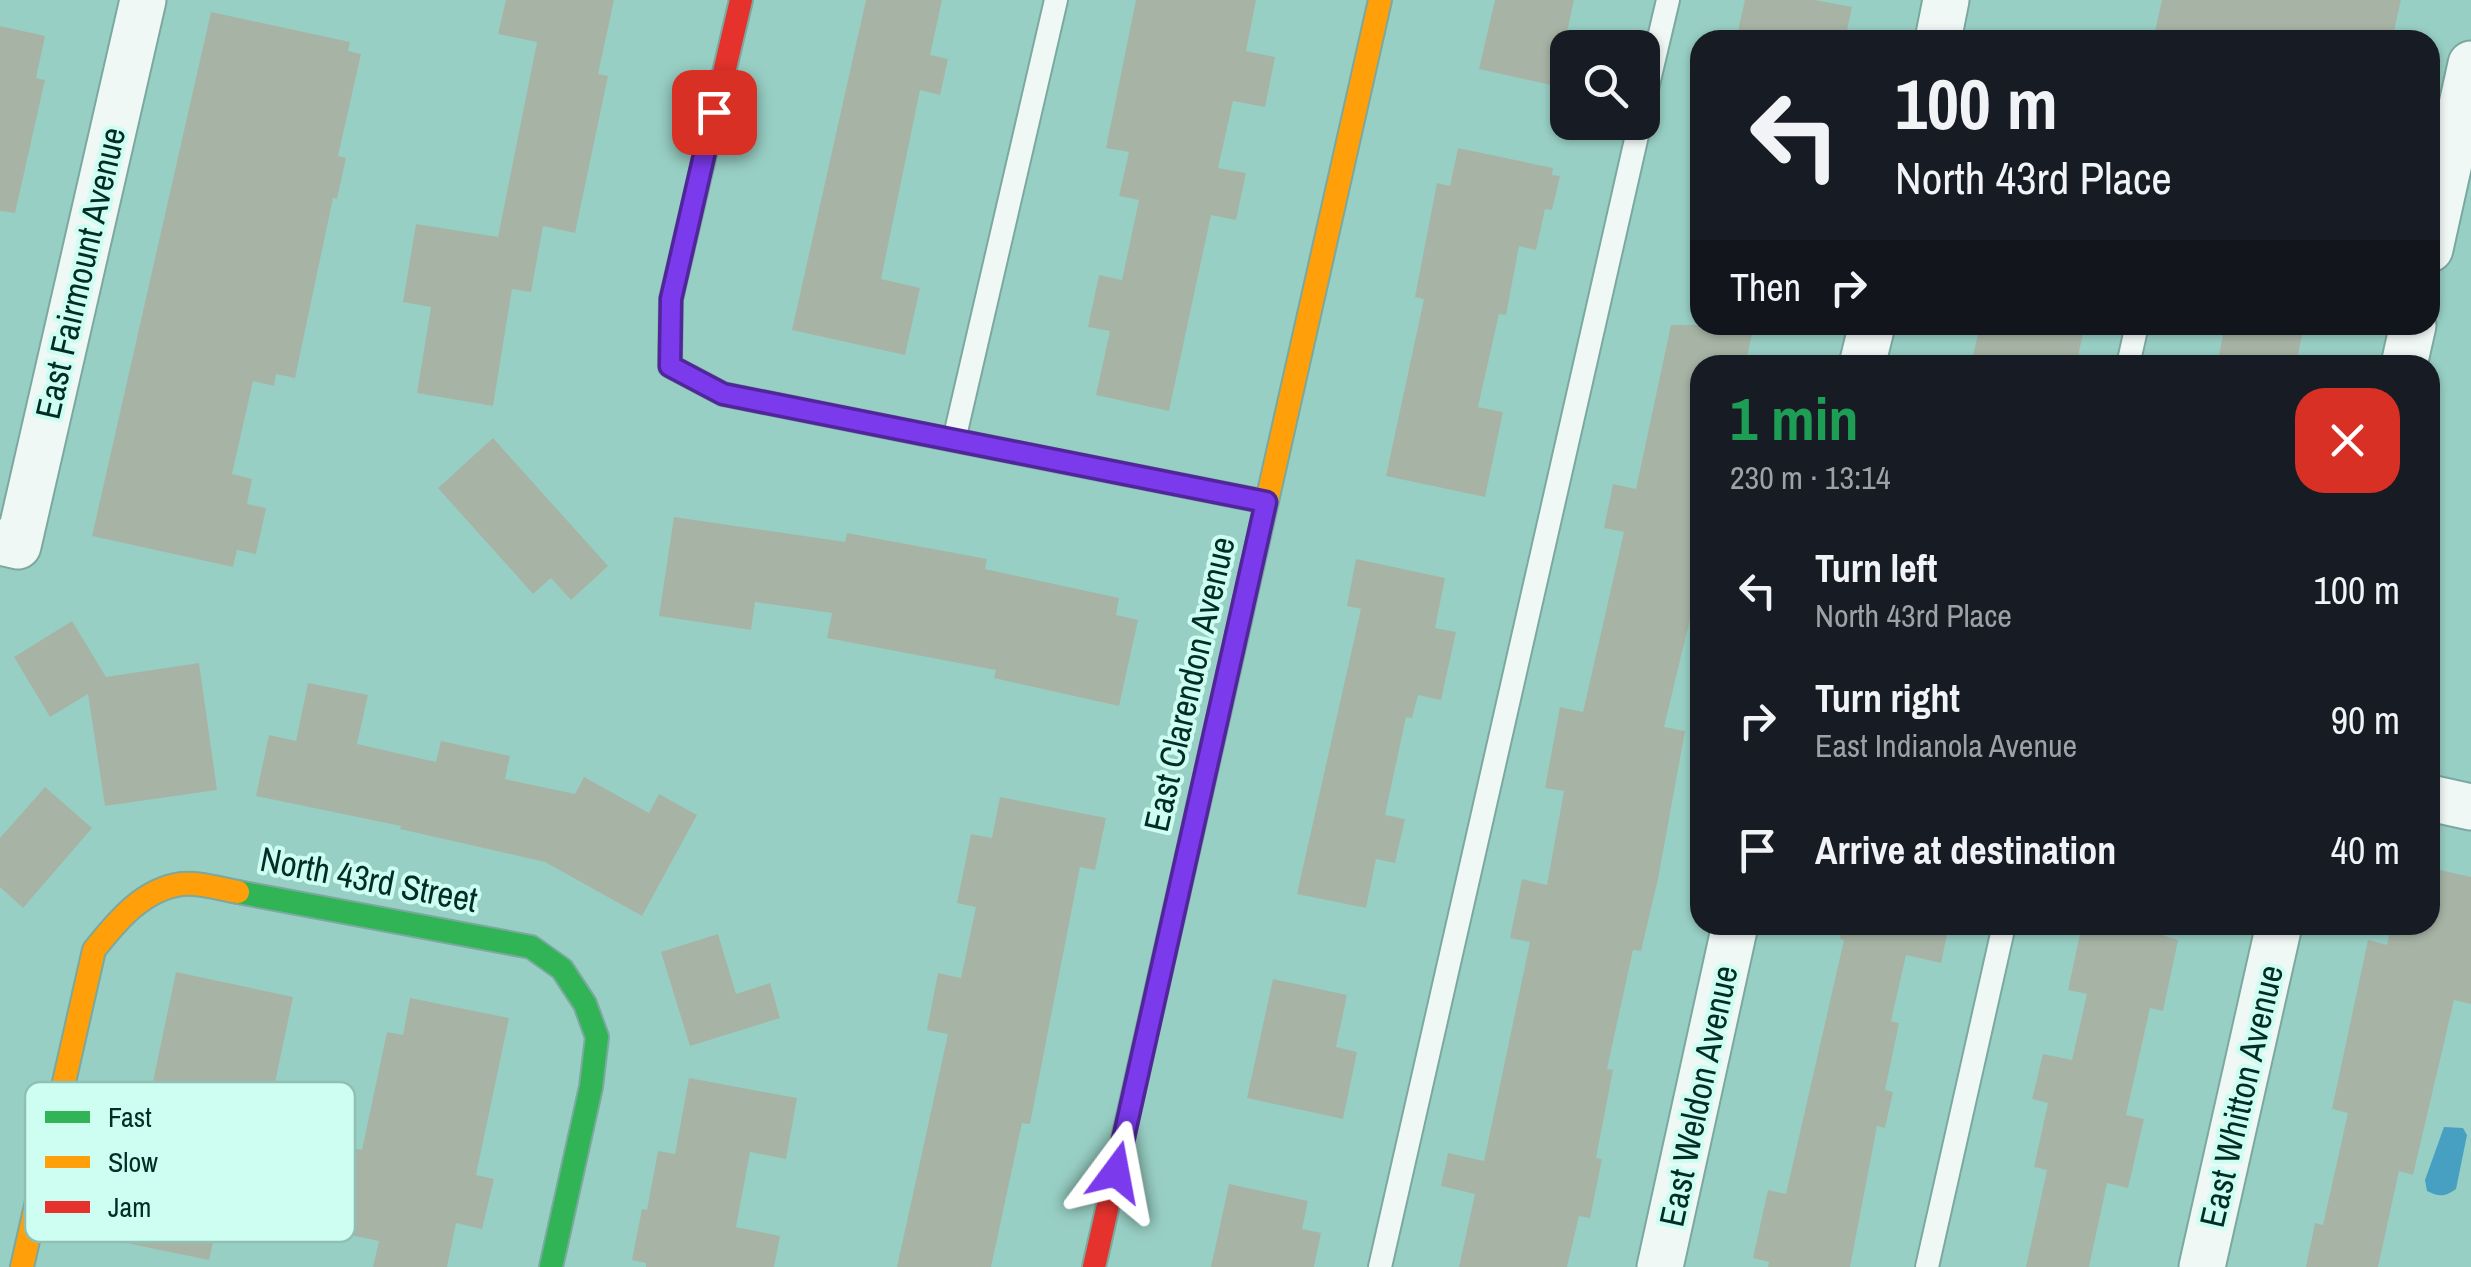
<!DOCTYPE html>
<meta charset="utf-8">
<style>
body{margin:0;font-family:"Archivo Narrow",sans-serif;background:#20242c;color:#f1f3f6;height:100vh;display:flex;flex-direction:column;font-size:38px;white-space:nowrap}
*{box-sizing:border-box;margin:0}
p{font-size:32px;color:#9ea1a6}
.icon{flex:none;width:55px;height:55px;fill:none;stroke:currentColor;stroke-width:2;stroke-linecap:round;stroke-linejoin:round}
.map{position:relative;flex:1;overflow:hidden}
.sheet{position:absolute;left:1690px;top:355px;width:750px;height:580px;display:flex;flex-direction:column;background:#171b24;border-radius:30px;box-shadow:0 2px 8px #0004}
.sheet>*{flex:none}
.guide{position:absolute;left:1690px;top:30px;width:750px;height:305px;border-radius:30px;box-shadow:0 2px 8px #0004;background:#171b24;color:#f1f3f6;overflow:hidden}
.buttons{position:absolute;left:1550px;top:30px;display:grid;gap:20px}
.buttons a{display:grid;place-items:center;width:110px;height:110px;border-radius:20px;background:#171b24;box-shadow:0 2px 8px #0004;font-size:50px}
.pin{position:absolute;display:grid;place-items:center;width:85px;height:85px;color:#fff;margin:-42px;border-radius:20px;box-shadow:0 5px 15px #0006}
.me{position:absolute;width:110px;margin:-55px;rotate:13deg;stroke-linejoin:round;filter:drop-shadow(0 0 8px #0008)}
.turn{display:flex;align-items:center;gap:35px;height:210px;padding:0 40px;font-size:45px}
.turn .icon{width:130px;height:130px;stroke-width:2.5}
.turn b{display:block;font-size:70px;line-height:85px}
.then{display:flex;align-items:center;height:95px;padding:0 40px;background:#0003;gap:20px;font-size:38px}
.round{display:grid;place-items:center;flex:none;width:105px;height:105px;border-radius:30px;background:#20242c}
.overview{display:flex;align-items:center;justify-content:space-between;height:170px;padding:0 40px}
h1{font-size:60px;font-weight:700;line-height:75px;color:#1e9e55}
ul{padding:0;list-style:none}
li{display:flex;align-items:center;gap:30px;height:130px;padding:0 40px}
li div{flex:1}
li b{display:block;font-size:38px}
li em{font-style:normal}
.map>svg:first-child{display:block}
</style>
<div class="map">
<svg width="2471" height="1267" viewBox="0 0 2471 1267">
<rect width="100%" height="100%" fill="#98cfc4"/>
<path fill="#479fc2" d="M2444,1127L2463,1128L2467,1135L2456,1189C2445,1197 2439,1197 2427,1191L2425,1180Z"/>
<g fill="#a7b4a5">
<polygon points="506,0 614,0 598,74 608,76 575,233 543,226 531,292 512,289 493,406 417,393 431,307 403,302 416,224 498,237 537,42 498,34"/>
<polygon points="866,0 942,0 930,55 948,59 940,95 920,90 881,279 920,288 905,355 792,330"/>
<polygon points="1136,0 1256,0 1246,51 1275,57 1265,107 1233,101 1218,168 1246,173 1236,220 1211,215 1169,411 1096,395 1110,331 1088,327 1099,275 1122,280 1139,200 1119,196 1129,152 1106,148"/>
<polygon points="1495,0 1574,0 1555,86 1479,69"/>
<polygon points="1745,0 1815,0 1852,7 1845,40 1778,40 1738,31"/>
<polygon points="2162,0 2401,0 2392,40 2153,40"/>
<polygon points="211,12 350,42 348,51 361,54 338,156 346,158 337,199 333,198 295,378 276,374 274,386 253,381 232,474 252,479 247,504 266,508 256,554 237,550 233,567 92,536"/>
<polygon points="0,26 45,36 36,78 45,80 15,213 0,211"/>
<polygon points="1458,148 1553,168 1552,175 1560,176 1552,210 1545,209 1536,250 1519,246 1506,315 1499,314 1478,407 1503,412 1485,497 1386,476 1424,299 1415,297 1437,183 1450,186"/>
<polygon points="1671,325 1754,325 1745,365 1700,365 1700,617 1691,615 1664,727 1685,731 1658,879 1641,951 1633,950 1607,1069 1613,1070 1596,1158 1602,1159 1590,1218 1579,1216 1567,1267 1459,1267 1475,1194 1441,1186 1448,1153 1484,1161 1530,942 1510,938 1522,879 1547,885 1564,791 1545,788 1560,707 1583,712 1624,532 1604,528 1613,484 1636,489"/>
<polygon points="1980,325 2085,325 2076,365 1971,365"/>
<polygon points="2225,325 2304,325 2296,365 2217,365"/>
<polygon points="493,438 608,566 571,600 551,578 533,594 438,488"/>
<polygon points="674,517 845,542 847,533 987,559 985,569 1119,598 1116,615 1138,620 1119,706 994,678 996,670 827,638 832,613 755,602 751,630 659,616"/>
<polygon points="1356,559 1445,578 1435,628 1456,632 1441,700 1418,695 1412,718 1406,717 1385,815 1405,819 1395,863 1376,859 1366,908 1297,894 1361,609 1347,606"/>
<polygon points="72,621 106,677 199,663 217,790 105,806 88,694 50,717 14,657"/>
<polygon points="308,683 368,695 357,744 436,762 441,741 510,756 505,779 575,794 584,777 649,813 659,794 697,815 642,916 545,862 400,829 401,826 256,796 269,735 296,741"/>
<polygon points="45,787 92,828 23,908 0,887 0,838"/>
<polygon points="1000,797 1106,818 1095,870 1080,867 1030,1124 1022,1123 991,1267 897,1267 948,1034 927,1030 938,973 961,978 976,907 957,903 971,834 992,838"/>
<polygon points="2430,868 2471,877 2471,1004 2454,1000 2413,1175 2399,1171 2378,1267 2306,1267 2315,1223 2323,1225 2348,1113 2332,1109 2368,940 2387,945 2391,925 2430,925"/>
<polygon points="1842,925 1949,925 1941,963 1906,955 1891,1021 1899,1023 1885,1090 1893,1092 1885,1128 1877,1126 1850,1267 1768,1267 1769,1262 1753,1258 1768,1190 1786,1194 1844,940 1840,939"/>
<polygon points="2082,925 2166,925 2164,936 2178,940 2163,1011 2150,1008 2126,1115 2144,1119 2128,1188 2107,1183 2089,1267 2026,1267 2047,1170 2034,1167 2048,1103 2032,1099 2043,1054 2072,1060 2087,994 2068,990"/>
<polygon points="718,934 736,994 770,983 780,1018 690,1046 661,952"/>
<polygon points="176,972 293,997 267,1121 241,1115 209,1260 126,1243 159,1098 150,1096"/>
<polygon points="1273,979 1347,995 1336,1047 1357,1052 1343,1119 1247,1098"/>
<polygon points="410,998 509,1018 476,1175 494,1179 482,1229 456,1223 447,1267 373,1267 379,1241 331,1231 349,1147 362,1150 387,1032 403,1035"/>
<polygon points="689,1078 797,1098 786,1159 750,1152 736,1227 780,1236 774,1267 646,1267 646,1263 632,1260 642,1209 647,1210 658,1151 675,1154"/>
<polygon points="1229,1184 1308,1201 1302,1229 1321,1233 1314,1267 1211,1267"/>
</g>
<g fill="none" stroke-linecap="round" stroke-linejoin="round">
<g stroke="#7ba89f" stroke-width="26">
<g id="lane">
<polyline points="1642,110 1668,0"/>
<polyline points="2128,365 2137,325"/>
<polyline points="954,440 1056,0"/>
<polyline points="1380,1267 1640,122"/>
<polyline points="1927,1267 2004,925"/>
</g>
</g>
<g stroke="#7ba89f" stroke-width="49">
<g id="street">
<polyline points="1938,40 1946,0"/>
<polyline points="2430,249 2471,64"/>
<polyline points="1862,365 1872,325"/>
<polyline points="2404,365 2413,325"/>
<polyline points="0,542 18,546 143,0"/>
<polyline points="2430,798 2471,807"/>
<polyline points="1660,1267 1735,925"/>
<polyline points="2202,1267 2279,925"/>
</g>
</g>
<g stroke="#7ba89f" stroke-width="26">
<g id="fast">
<polyline points="923,434 1266,502"/>
<polyline points="238,892 531,947 562,969 585,1004 597,1037 591,1087 551,1267"/>
</g>
</g>
<g stroke="#7ba89f" stroke-width="26">
<g id="slow">
<polyline points="1237,634 1380,0"/>
<path d="M22,1267L94,950C117,921 143,889 182,884C199,882 221,889 238,892"/>
</g>
</g>
<g stroke="#7ba89f" stroke-width="26">
<g id="jam">
<polyline points="741,0 671,299 670,366 723,394 923,434"/>
<polyline points="1094,1267 1237,634"/>
</g>
</g>
<use href="#lane" stroke="#f0f8f6" stroke-width="22"/>
<use href="#street" stroke="#f0f8f6" stroke-width="45"/>
<use href="#fast" stroke="#30b455" stroke-width="22"/>
<use href="#slow" stroke="#ff9f0a" stroke-width="22"/>
<use href="#jam" stroke="#e5322d" stroke-width="22"/>
</g>
<g fill="none" stroke-linecap="round" stroke-linejoin="round">
<g stroke="#51269a" stroke-width="25">
<polyline id="route" points="714,112 671,299 670,366 723,394 1266,502 1116,1172"/>
</g>
<use href="#route" stroke="#7c3aed" stroke-width="18"/>
</g>
<g text-anchor="middle" dominant-baseline="central" stroke-width="8" stroke-linejoin="round" paint-order="stroke">
<g font-size="35" fill="#002e26" stroke="#cefdf1">
<text transform="translate(80 273) rotate(-77)">East Fairmount Avenue</text>
<text transform="translate(1189 684) rotate(-77)">East Clarendon Avenue</text>
<text transform="translate(369 879) rotate(11)">North 43rd Street</text>
<text transform="translate(1698 1096) rotate(-78)">East Weldon Avenue</text>
<text transform="translate(2241 1096) rotate(-77)">East Whitton Avenue</text>
</g>
</g>
<rect x="25" y="1082" width="330" height="160" rx="15" fill="#cefdf1" stroke="#90bfb4" stroke-width="2.5"/>
<rect x="45" y="1111" width="45" height="12" fill="#30b455"/>
<rect x="45" y="1156" width="45" height="12" fill="#ff9f0a"/>
<rect x="45" y="1201" width="45" height="12" fill="#e5322d"/>
<g font-size="28" fill="#002e26">
<text x="108" y="1127">Fast</text>
<text x="108" y="1172">Slow</text>
<text x="108" y="1217">Jam</text>
</g>
</svg>
<div class="buttons">
<a><svg class="icon" aria-label="search" viewBox="0 0 24 24"><circle cx="10" cy="10" r="6"/><path d="M15 15l6 6"/></svg></a>
</div>
<div class="pin" style="left:714px;top:112px;background:#d93025"><svg class="icon" aria-label="arrive" viewBox="0 0 24 24"><path d="M6 21V4h12l-3 4 3 4H6"/></svg></div>
<svg class="me" style="left:1116px;top:1172px" viewBox="-20 -20 40 40"><path d="M0-17L14 15 0 8-14 15z" fill="#7c3aed" stroke="#fff" stroke-width="4"/></svg>
<div class="guide">
<div class="turn"><svg class="icon" aria-label="left" viewBox="0 0 24 24"><path d="M17 20v-9H6M10 6l-5 5 5 5"/></svg><div><b>100 m</b>North 43rd Place</div></div>
<div class="then">Then<svg class="icon" aria-label="right" viewBox="0 0 24 24"><path d="M7 20v-9h11M14 6l5 5-5 5"/></svg></div>
</div>
<section class="sheet">
<div class="overview"><div><h1>1 min</h1><p>230 m · 13:14</p></div><a class="round" style="background:#d93025;color:#fff"><svg class="icon" aria-label="close" viewBox="0 0 24 24"><path d="M6 6l12 12M18 6L6 18"/></svg></a></div>
<ul>
<li><svg class="icon" aria-label="left" viewBox="0 0 24 24"><path d="M17 20v-9H6M10 6l-5 5 5 5"/></svg><div><b>Turn left</b><p>North 43rd Place</p></div><em>100 m</em></li>
<li><svg class="icon" aria-label="right" viewBox="0 0 24 24"><path d="M7 20v-9h11M14 6l5 5-5 5"/></svg><div><b>Turn right</b><p>East Indianola Avenue</p></div><em>90 m</em></li>
<li><svg class="icon" aria-label="arrive" viewBox="0 0 24 24"><path d="M6 21V4h12l-3 4 3 4H6"/></svg><div><b>Arrive at destination</b></div><em>40 m</em></li>
</ul>
</section>
</div>
